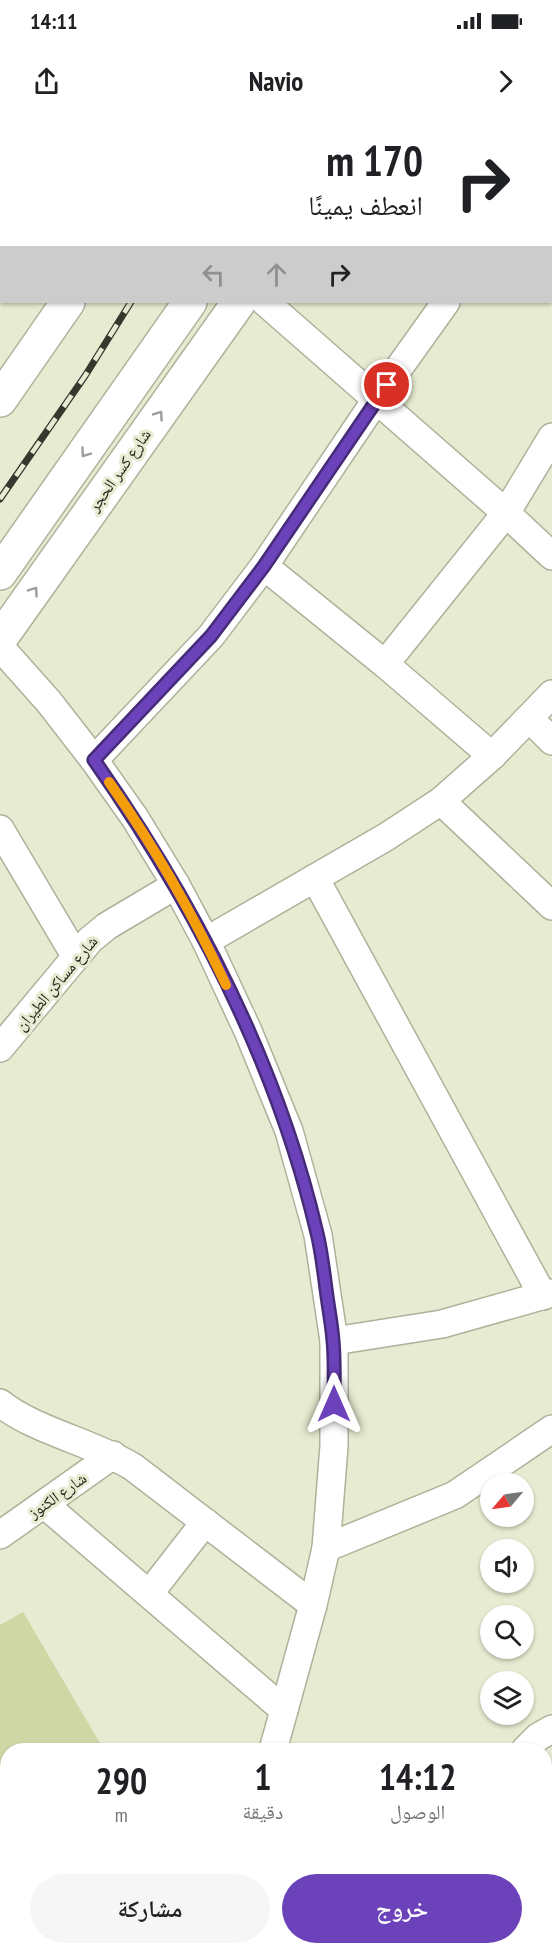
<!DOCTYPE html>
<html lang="ar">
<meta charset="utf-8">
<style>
body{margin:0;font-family:"PT Sans Narrow","Noto Naskh Arabic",sans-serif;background:#f6f6f6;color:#202124;direction:rtl;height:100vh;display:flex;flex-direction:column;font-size:22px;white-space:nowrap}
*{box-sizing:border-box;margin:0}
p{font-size:20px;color:#757577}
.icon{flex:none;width:33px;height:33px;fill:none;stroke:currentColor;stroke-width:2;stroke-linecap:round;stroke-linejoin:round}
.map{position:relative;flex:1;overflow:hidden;direction:ltr}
.side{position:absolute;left:0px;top:1623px;width:552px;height:212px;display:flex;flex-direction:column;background:#fff;border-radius:24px 24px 0 0;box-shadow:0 2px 4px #0004;direction:rtl}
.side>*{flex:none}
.top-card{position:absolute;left:0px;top:0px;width:552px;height:183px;box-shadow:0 2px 4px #0004;direction:rtl;background:#fff;color:#202124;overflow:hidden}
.needle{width:39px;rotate:241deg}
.controls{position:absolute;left:480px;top:1353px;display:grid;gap:12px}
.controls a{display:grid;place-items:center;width:54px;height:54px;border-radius:50%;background:#fff;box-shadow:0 2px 4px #0004;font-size:30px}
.pin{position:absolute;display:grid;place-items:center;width:51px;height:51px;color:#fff;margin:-26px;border:3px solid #fff;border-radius:50%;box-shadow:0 2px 6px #0007}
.me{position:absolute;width:66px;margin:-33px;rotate:0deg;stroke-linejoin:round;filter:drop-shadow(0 0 4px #0008)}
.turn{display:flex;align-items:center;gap:21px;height:126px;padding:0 30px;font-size:27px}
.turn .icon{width:78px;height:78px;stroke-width:2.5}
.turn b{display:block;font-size:42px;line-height:51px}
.lanes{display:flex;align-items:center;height:57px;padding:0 30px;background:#0003;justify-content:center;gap:30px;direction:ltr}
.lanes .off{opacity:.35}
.eta{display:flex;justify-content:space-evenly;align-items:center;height:102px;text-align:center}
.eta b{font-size:36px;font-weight:600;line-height:42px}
.button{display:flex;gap:12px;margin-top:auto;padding:12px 30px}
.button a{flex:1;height:69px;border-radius:36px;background:#6c42ba;color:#fff;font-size:24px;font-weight:600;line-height:69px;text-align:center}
.button a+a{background:#f6f6f6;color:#202124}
.status{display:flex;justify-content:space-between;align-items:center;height:42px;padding:0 30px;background:#fff;direction:ltr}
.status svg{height:16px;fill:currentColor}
header{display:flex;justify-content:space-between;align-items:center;height:78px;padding:0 30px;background:#fff;font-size:27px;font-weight:600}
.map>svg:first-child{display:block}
</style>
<div class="status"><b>14:11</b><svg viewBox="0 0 49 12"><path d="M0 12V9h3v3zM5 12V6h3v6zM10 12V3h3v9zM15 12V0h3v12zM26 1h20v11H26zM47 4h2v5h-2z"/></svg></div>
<header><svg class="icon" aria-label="forward" viewBox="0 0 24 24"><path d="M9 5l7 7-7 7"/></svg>Navio<svg class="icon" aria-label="share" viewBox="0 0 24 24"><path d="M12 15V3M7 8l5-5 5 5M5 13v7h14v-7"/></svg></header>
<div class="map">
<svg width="552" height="1834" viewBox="0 0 552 1834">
<rect width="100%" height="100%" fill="#e6ebd1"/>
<polygon fill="#cfd7a5" points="23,1492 104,1630 8,1630 7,1669 0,1656 0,1505"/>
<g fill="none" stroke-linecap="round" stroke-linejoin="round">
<polyline stroke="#97a055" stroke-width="28" points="0,15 2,8"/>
<g stroke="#aeb29a" stroke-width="30">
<g id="street">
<polyline points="550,36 552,34"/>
<polyline points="0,59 2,60"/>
<polyline points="265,182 506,393 552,436"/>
<polyline points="264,446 385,544 492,636"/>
<polyline points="0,527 49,582 94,640 135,698 176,765 206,821 248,911 289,1011 318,1115 334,1221 334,1326 326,1428 313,1485 273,1630"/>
<polyline points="385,544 506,393 552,317"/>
<polyline points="529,598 552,621"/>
<polyline points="94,640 211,516 264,446 376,280 446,182"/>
<polyline points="441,681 552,786"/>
<polyline points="0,709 76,837"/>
<polyline points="315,758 543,1176"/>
<polyline points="206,821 386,717 441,681 492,636 552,574"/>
<polyline points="0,928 90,820 107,806 176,765"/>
<polyline points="334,1221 442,1204 552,1173"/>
<path d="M0,1283C35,1311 92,1322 133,1347L313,1485"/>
<polyline points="44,1384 284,1590"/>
<polyline points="0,1415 113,1335"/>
<polyline points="326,1428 455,1375 552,1309"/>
<polyline points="149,1474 205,1402"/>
<polyline points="525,1630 538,1617 552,1609"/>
<polyline points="0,1726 8,1739"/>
<polyline points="59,1827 63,1834"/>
<polyline points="214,1834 216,1827"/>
<polyline points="329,1834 336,1827"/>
</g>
</g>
<g stroke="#aeb29a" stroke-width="36">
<g id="secondary">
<polyline points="82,2 82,0"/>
<polyline points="313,2 314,0"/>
<polyline points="358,2 359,0"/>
<polyline points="0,453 190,182"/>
<polyline points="0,519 239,182"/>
</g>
</g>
<g stroke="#aeb29a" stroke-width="36">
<g id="highway">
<polyline points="175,2 176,0"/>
<polyline points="0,280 68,182"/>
</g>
</g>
<use href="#street" stroke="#fff" stroke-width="27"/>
<use href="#secondary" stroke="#fff" stroke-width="33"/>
<use href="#highway" stroke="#fff" stroke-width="33"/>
<g stroke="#36372d" stroke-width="7">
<g id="rail">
<polyline points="237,2 238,0"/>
<polyline points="0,379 85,256 131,182"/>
</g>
</g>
<use href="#rail" stroke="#e6ebd1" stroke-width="4.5" stroke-dasharray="14" stroke-linecap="butt"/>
</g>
<defs><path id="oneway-chevron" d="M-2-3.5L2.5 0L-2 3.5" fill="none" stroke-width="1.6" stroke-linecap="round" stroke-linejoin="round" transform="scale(1.5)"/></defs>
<g stroke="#9c9c98">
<use href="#oneway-chevron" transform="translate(159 295) rotate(-55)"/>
<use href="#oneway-chevron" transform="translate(85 333) rotate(125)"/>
<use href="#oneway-chevron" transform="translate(34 471) rotate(-55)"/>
</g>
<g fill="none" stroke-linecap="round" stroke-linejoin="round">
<g stroke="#462b79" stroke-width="15">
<path id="route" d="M334,1284C334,1263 335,1241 333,1221C332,1206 329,1191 327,1176C324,1155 322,1133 317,1113C277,942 194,783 94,640L211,516L264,446L387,265"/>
</g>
<use href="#route" stroke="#6c42ba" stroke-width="10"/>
<path stroke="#f59e0b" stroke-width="10" d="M109,662C154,726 193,794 226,865"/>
</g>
<g text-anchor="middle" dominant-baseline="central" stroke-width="6" stroke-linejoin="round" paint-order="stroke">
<g font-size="16" fill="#22231a" stroke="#e6ebd1">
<text transform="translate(119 350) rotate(-55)">شارع كسر الحجر</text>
<text transform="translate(56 863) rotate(-50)">شارع مساكن الطيران</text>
<text transform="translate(57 1375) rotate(-35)">شارع الكنوز</text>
</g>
</g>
</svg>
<div class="controls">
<a><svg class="needle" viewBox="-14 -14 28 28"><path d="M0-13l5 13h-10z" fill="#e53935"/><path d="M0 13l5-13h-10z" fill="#757577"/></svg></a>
<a><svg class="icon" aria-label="sound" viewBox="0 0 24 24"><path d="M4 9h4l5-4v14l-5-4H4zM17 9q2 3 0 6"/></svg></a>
<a><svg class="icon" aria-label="search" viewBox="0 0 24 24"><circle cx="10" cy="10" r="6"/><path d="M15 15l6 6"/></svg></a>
<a><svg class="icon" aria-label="layers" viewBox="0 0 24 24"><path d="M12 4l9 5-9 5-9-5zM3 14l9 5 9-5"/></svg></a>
</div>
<div class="pin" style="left:387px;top:265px;background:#d93025"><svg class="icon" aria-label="arrive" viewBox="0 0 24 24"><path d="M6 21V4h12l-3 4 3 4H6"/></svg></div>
<svg class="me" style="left:334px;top:1284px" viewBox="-20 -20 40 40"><path d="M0-17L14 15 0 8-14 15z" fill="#6c42ba" stroke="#fff" stroke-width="4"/></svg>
<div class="top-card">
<div class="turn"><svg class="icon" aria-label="right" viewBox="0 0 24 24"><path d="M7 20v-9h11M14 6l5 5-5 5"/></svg><div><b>170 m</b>انعطف يمينًا</div></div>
<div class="lanes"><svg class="icon off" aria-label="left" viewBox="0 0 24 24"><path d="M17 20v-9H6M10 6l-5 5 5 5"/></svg><svg class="icon off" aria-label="ahead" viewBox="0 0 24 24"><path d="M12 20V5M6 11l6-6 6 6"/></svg><svg class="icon" aria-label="right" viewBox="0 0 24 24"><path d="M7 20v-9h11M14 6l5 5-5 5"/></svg></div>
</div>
<section class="side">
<div class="eta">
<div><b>14:12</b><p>الوصول</p></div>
<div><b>1</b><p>دقيقة</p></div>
<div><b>290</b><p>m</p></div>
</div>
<div class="button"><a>خروج</a><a>مشاركة</a></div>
</section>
</div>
